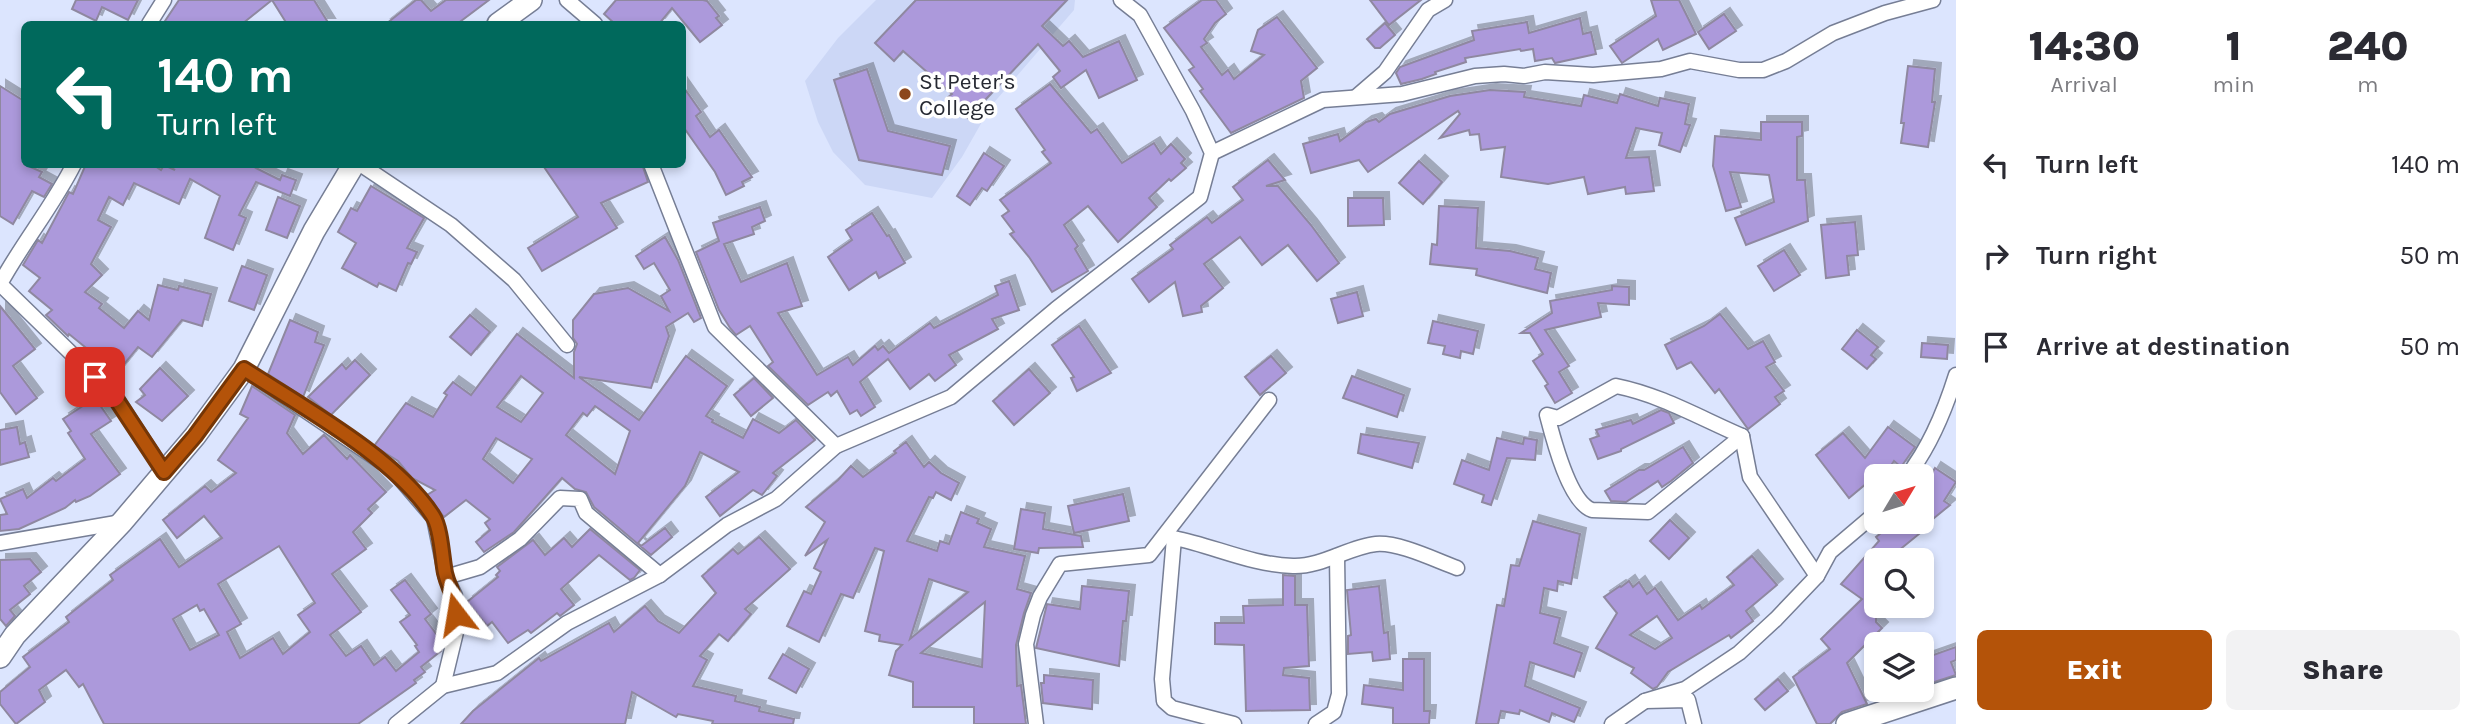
<!DOCTYPE html>
<style>
body{margin:0;font-family:Karla,sans-serif;background:#f2f2f3;color:#2b2b33;height:100vh;display:flex;flex-direction:column;font-size:26px;white-space:nowrap}
*{box-sizing:border-box;margin:0}
p{font-size:23px;color:#7c7c81}
.icon{flex:none;width:38px;height:38px;fill:none;stroke:currentColor;stroke-width:2;stroke-linecap:round;stroke-linejoin:round}
.map{position:relative;flex:1;overflow:hidden}
.drawer{display:flex;flex-direction:column;background:#fff;width:525px}
.drawer>*{flex:none}
.banner{position:absolute;left:21px;top:21px;width:665px;height:147px;border-radius:10px;box-shadow:0 4px 10px #0003;background:#00695c;color:#fff;overflow:hidden}
.needle{width:46px;rotate:52deg}
.controls{position:absolute;left:1864px;top:464px;display:grid;gap:14px}
.controls a{display:grid;place-items:center;width:70px;height:70px;border-radius:10px;background:#fff;box-shadow:0 4px 10px #0003;font-size:35px}
.pin{position:absolute;display:grid;place-items:center;width:60px;height:60px;color:#fff;margin:-30px;border-radius:14px;box-shadow:0 4px 10px #0006}
.me{position:absolute;width:77px;margin:-38px;rotate:346deg;stroke-linejoin:round;filter:drop-shadow(0 0 5px #0008)}
.turn{display:flex;align-items:center;gap:24px;height:147px;padding:0 21px;font-size:32px}
.turn .icon{width:91px;height:91px;stroke-width:2.5}
.turn b{display:block;font-size:49px;line-height:60px}
.eta{display:flex;justify-content:space-evenly;align-items:center;height:119px;text-align:center}
.eta b{font-size:42px;font-weight:800;line-height:49px}
.action{display:flex;gap:14px;margin-top:auto;padding:14px 21px}
.action a{flex:1;height:80px;border-radius:10px;background:#b45309;color:#fff;font-size:28px;font-weight:800;line-height:80px;text-align:center}
.action a+a{background:#f2f2f3;color:#2b2b33}
ul{padding:0;list-style:none}
li{display:flex;align-items:center;gap:21px;height:91px;padding:0 21px}
li div{flex:1}
li b{display:block;font-size:26px}
li em{font-style:normal}
main{display:flex;flex:1;min-height:0}
.map>svg:first-child{display:block}
</style>
<main>
<div class="map">
<svg width="1956" height="724" viewBox="0 0 1956 724">
<defs>
<filter id="shadow"><feDropShadow dx="6" dy="-6" stdDeviation="0" flood-color="#0004"/></filter>
</defs>
<rect width="100%" height="100%" fill="#dce5fe"/>
<polygon fill="#ccd7f6" points="876,0 1075,0 1074,10 991,106 962,157 932,198 865,185 833,152 818,122 805,81 838,38"/>
<g fill="#ac99db" stroke="#8f88a0" stroke-width="2" fill-rule="evenodd" filter="url(#shadow)">
<polygon points="76,0 138,0 128,20 102,7 96,21 72,9"/>
<polygon points="179,0 272,0 242,24 163,24"/>
<polygon points="272,0 314,0 329,24 287,24"/>
<polygon points="416,0 421,0 431,11 446,0 489,0 457,24 386,24"/>
<polygon points="616,0 703,0 707,1 719,16 716,18 722,25 700,42 672,8 659,24 615,24 604,14"/>
<polygon points="916,0 1067,0 1042,26 1063,46 1069,41 1083,57 1119,41 1137,80 1099,98 1086,70 1061,88 1053,77 1060,71 1038,44 968,118 947,98 952,94 903,51 894,61 875,43"/>
<polygon points="1202,0 1216,0 1226,14 1215,23 1204,39 1207,43 1201,47 1222,75 1228,70 1234,79 1264,55 1251,51 1258,30 1277,17 1317,68 1301,81 1304,98 1231,133 1200,91 1203,89 1189,70 1194,67 1164,28"/>
<polygon points="1370,0 1421,0 1389,25"/>
<polygon points="1651,0 1679,0 1696,34 1663,50 1658,39 1622,63 1610,46 1656,16"/>
<polygon points="1724,14 1736,31 1709,49 1698,32"/>
<polygon points="1580,18 1583,34 1591,32 1596,54 1555,63 1552,58 1535,61 1533,49 1521,51 1520,49 1465,58 1466,62 1435,72 1436,74 1422,79 1401,84 1396,73 1400,67 1474,40 1472,31 1527,22 1529,33"/>
<polygon points="1385,23 1395,35 1380,48 1375,48 1367,39"/>
<polygon points="1908,66 1935,69 1932,102 1935,102 1928,147 1901,143 1904,123 1901,123"/>
<polygon points="867,69 888,131 950,146 942,175 859,160 834,80"/>
<polygon points="1050,84 1091,133 1097,129 1122,163 1154,143 1161,154 1171,144 1185,159 1181,163 1186,168 1171,181 1169,179 1149,198 1157,207 1118,242 1088,206 1064,225 1078,246 1075,249 1088,271 1052,292 1029,257 1010,234 1014,232 1002,216 1009,211 1000,200 1051,163 1042,152 1045,150 1016,109"/>
<polygon points="682,85 701,112 696,116 710,137 719,130 752,177 742,182 744,186 726,195 715,172 682,125"/>
<polygon points="0,86 24,101 24,164 42,172 39,177 52,184 44,197 32,191 13,224 0,216"/>
<polygon points="1490,90 1525,92 1524,97 1581,106 1584,95 1617,103 1620,94 1658,106 1660,98 1689,104 1685,124 1690,125 1680,152 1659,145 1662,133 1636,128 1626,158 1649,157 1654,191 1626,194 1625,187 1588,194 1584,177 1548,184 1501,177 1505,147 1481,150 1479,134 1470,135 1469,130 1440,138 1460,114 1458,111 1368,172 1359,160 1311,173 1303,144 1338,134 1340,141 1366,122 1376,119 1379,122 1390,114 1450,96"/>
<polygon points="1761,122 1802,122 1802,136 1797,137 1797,180 1805,180 1808,221 1746,245 1735,218 1774,202 1769,175 1730,172 1741,207 1726,211 1713,166 1715,136 1761,140"/>
<polygon points="984,153 1004,166 987,191 982,188 970,205 957,196"/>
<polygon points="1268,160 1285,180 1266,186 1278,186 1311,225 1339,263 1317,281 1288,245 1262,265 1240,237 1204,264 1223,288 1201,306 1202,312 1183,316 1175,282 1149,302 1132,279 1173,249 1170,245 1207,217 1212,223 1243,200 1233,187"/>
<polygon points="1419,161 1442,182 1423,204 1399,183"/>
<polygon points="86,164 152,164 161,170 164,165 175,170 166,164 248,164 280,180 282,175 296,180 290,196 256,182 239,215 246,218 233,250 205,238 220,196 190,179 179,204 134,183 123,205 109,197 98,220 111,227 91,264 102,275 85,292 102,304 99,308 124,328 138,311 149,320 158,285 178,290 179,286 211,294 202,326 182,320 152,357 138,347 117,373 69,334 68,336 46,315 52,310 29,291 40,278 23,265 38,240 42,243 69,192 73,194"/>
<polygon points="542,164 642,164 648,182 601,203 617,228 542,271 528,248 578,217"/>
<polygon points="371,186 424,218 407,248 417,252 411,264 408,263 396,291 379,283 377,287 342,268 356,243 338,232 351,208 357,211"/>
<polygon points="278,197 300,206 287,238 266,230"/>
<polygon points="1348,198 1383,198 1384,225 1348,226"/>
<polygon points="1439,206 1478,208 1476,248 1510,251 1538,258 1535,269 1551,273 1547,293 1476,275 1477,269 1430,264 1432,244 1437,245"/>
<polygon points="760,207 765,221 752,227 754,234 724,244 741,282 787,263 802,306 778,313 817,375 848,357 853,365 875,346 878,350 883,346 889,353 930,323 934,328 998,295 995,286 1009,281 1019,310 992,319 998,329 949,355 956,365 935,381 929,374 910,389 888,359 860,382 875,407 861,416 857,410 850,414 837,391 831,396 828,392 808,405 768,366 773,362 750,326 736,335 730,328 719,310 696,252 719,241 713,223"/>
<polygon points="872,213 887,236 889,235 905,263 879,278 876,272 849,290 828,257 852,240 846,230"/>
<polygon points="1855,222 1858,255 1847,256 1849,275 1826,278 1821,225"/>
<path d="M665,237L678,260L701,318L694,322L688,313L666,327L669,336L651,388L579,377L639,420L686,356L727,386L706,416L713,420L712,422L743,438L753,419L779,433L796,420L815,440L773,473L777,476L762,495L753,490L720,516L706,497L739,472L700,452L685,486L638,543L641,546L665,528L672,537L651,555L594,507L586,492L575,489L562,478L514,532L484,552L476,542L490,530L485,523L490,519L466,500L444,517L427,495L435,490L412,478L398,461L374,446L406,403L433,417L447,395L444,393L453,382L471,395L517,334L574,378V352L577,344L573,338V320L594,294L628,288L669,311L661,296L670,290L654,263L644,269L636,256ZM521,376L543,393L521,422L497,407ZM595,406L630,431L615,474L566,435L583,413L587,416ZM496,438L532,459L513,483L483,459Z"/>
<polygon points="1784,250 1800,275 1774,291 1758,266"/>
<polygon points="242,266 267,275 254,310 229,301"/>
<polygon points="1612,286 1629,287 1629,305 1598,303 1601,317 1545,330 1569,366 1559,372 1572,393 1555,403 1545,386 1548,384 1533,361 1543,354 1530,333 1521,333 1552,313 1550,301 1612,290"/>
<polygon points="1357,292 1363,316 1338,323 1331,299"/>
<polygon points="0,306 35,349 13,366 37,398 16,414 0,392"/>
<polygon points="1720,314 1748,349 1763,341 1775,362 1766,367 1784,391 1775,397 1780,404 1748,429 1719,389 1715,393 1691,362 1677,369 1665,345 1704,326"/>
<polygon points="470,315 490,332 471,355 450,337"/>
<polygon points="290,320 318,332 315,342 324,345 303,397 268,374"/>
<polygon points="1433,321 1478,331 1473,354 1461,351 1460,358 1443,354 1445,346 1428,343"/>
<polygon points="1079,326 1111,373 1077,391 1071,378 1074,377 1052,345"/>
<polygon points="1857,330 1878,347 1871,355 1876,359 1867,369 1842,349"/>
<polygon points="1922,343 1948,345 1947,359 1921,357"/>
<polygon points="1271,356 1286,373 1260,395 1245,377"/>
<polygon points="355,360 370,375 331,415 308,397 342,364 346,369"/>
<polygon points="160,368 188,396 162,421 136,402 145,395 140,389"/>
<polygon points="1029,369 1050,393 1014,425 993,401"/>
<polygon points="1352,376 1404,395 1397,417 1343,398"/>
<polygon points="754,378 773,398 751,416 734,395"/>
<path d="M252,386L295,415L287,433L303,454L324,435L347,459L350,455L386,492L368,509L372,513L353,532L366,549L332,574L361,612L330,635L346,656L361,646L374,665L385,657L396,671L419,652L415,646L417,645L400,622L410,615L391,590L405,580L431,614L425,619L443,643L441,651L421,667L425,672L414,680L416,683L358,724H104L83,684L79,687L66,670L39,690L45,702L16,724L0,704V692L30,667L23,657L69,622L66,617L113,580L110,575L160,539L179,567L222,538L204,516L177,538L163,520L205,486L211,492L236,473L218,460L248,418L240,414ZM279,546L315,603L298,615L310,632L283,654L273,638L240,658L227,632L241,624L218,584ZM197,605L200,611L204,609L219,635L190,650L173,619Z"/>
<polygon points="95,398 111,421 91,434 120,474 90,496 76,502 75,500 65,508 19,529 0,531 0,515 7,514 0,499 23,489 27,498 53,478 56,481 85,459 68,433 71,431 63,419"/>
<polygon points="1661,410 1669,413 1674,423 1621,449 1621,451 1598,459 1590,439 1599,436 1596,430 1631,420 1633,424"/>
<polygon points="17,427 20,444 25,442 29,457 0,465 0,430"/>
<polygon points="1888,427 1915,447 1901,467 1894,461 1888,470 1885,468 1849,498 1816,455 1843,433 1865,458"/>
<polygon points="1361,434 1419,443 1412,468 1358,453"/>
<polygon points="1497,438 1523,444 1524,438 1537,440 1535,460 1507,458 1491,505 1482,502 1484,495 1454,484 1462,460 1489,470"/>
<path d="M906,442L924,467L929,462L941,473L959,483L951,500L936,492L933,498L929,497L907,541L937,551L940,541L949,544L961,512L979,519L977,523L991,529L984,547L1025,556L1017,589L1031,593L1024,613L1016,645L1017,686L1021,685L1026,724H974V707H913V682L889,675L896,651L902,645L879,641L880,635L865,631L884,551L875,548L853,598L841,594L819,642L787,626L804,591L811,594L821,572L814,568L827,540L805,556L825,522L806,507L838,480L851,466L863,477L896,453L894,451ZM929,579L968,592L910,639ZM985,602L982,667L921,653Z"/>
<polygon points="1683,447 1693,463 1671,481 1662,487 1658,481 1626,502 1611,501 1605,491 1639,470 1644,470"/>
<polygon points="1935,468 1956,482 1944,501 1950,505 1917,532 1919,534 1887,560 1876,560 1876,622 1882,628 1847,663 1867,704 1842,712 1830,724 1817,724 1793,677 1830,649 1821,639 1862,599 1841,584 1879,541 1876,537 1895,522 1922,522 1922,490"/>
<polygon points="1123,494 1129,521 1074,533 1068,506"/>
<polygon points="1021,509 1045,513 1043,529 1081,536 1083,547 1039,548 1038,553 1014,549"/>
<polygon points="1670,520 1689,538 1669,559 1650,541"/>
<polygon points="1533,521 1580,534 1571,584 1558,581 1557,591 1544,588 1540,613 1560,618 1554,643 1582,653 1574,677 1530,662 1525,686 1580,708 1574,722 1552,713 1549,722 1520,710 1519,714 1501,711 1498,724 1476,724 1497,605 1504,606 1511,565 1519,566"/>
<polygon points="590,529 640,570 634,578 630,580 599,555 561,589 574,605 560,616 557,613 531,633 528,630 508,643 492,622 487,626 467,602 498,577 496,575 500,571 497,567 533,540 545,555 564,538 572,547"/>
<polygon points="759,537 790,569 745,609 751,614 728,641 719,634 700,656 707,660 693,686 736,696 735,701 760,707 759,711 794,719 793,724 712,724 713,721 678,714 676,717 632,692 625,724 461,724 473,711 539,658 541,661 609,623 614,632 645,606 658,621 679,633 716,593 702,576 733,549 738,554"/>
<path d="M1752,556L1777,585L1746,611L1753,621L1731,638L1729,635L1668,672L1657,687L1653,689L1631,673L1634,668L1596,648L1617,613L1604,597L1620,586L1621,587L1629,581L1633,587L1639,582L1647,594L1655,588L1678,620L1700,605L1702,609L1734,585L1727,577ZM1657,616L1672,638L1655,649L1630,635Z"/>
<polygon points="30,559 41,572 24,586 30,594 10,610 15,616 6,626 0,619 0,560"/>
<polygon points="1283,575 1295,576 1295,605 1307,605 1309,666 1284,668 1283,675 1309,678 1310,710 1246,711 1244,645 1215,644 1215,623 1244,623 1243,606 1283,605"/>
<polygon points="1082,586 1129,591 1126,621 1123,621 1119,666 1036,648 1047,604 1080,609"/>
<polygon points="1379,586 1384,633 1388,632 1390,659 1373,661 1372,652 1348,654 1348,636 1351,635 1347,590"/>
<polygon points="1956,647 1956,660 1951,662 1956,675 1922,686 1922,659"/>
<polygon points="783,654 809,669 796,693 769,678"/>
<polygon points="1403,659 1424,659 1424,711 1430,711 1429,724 1393,724 1393,708 1362,704 1364,685 1403,690"/>
<polygon points="1044,675 1093,680 1092,709 1043,703 1041,683 1044,683"/>
<polygon points="1778,679 1788,691 1765,710 1755,699"/>
</g>
<g fill="none" stroke-linecap="round" stroke-linejoin="round">
<g stroke="#767e95" stroke-width="17">
<g id="street">
<polyline points="567,0 595,24"/>
<polyline points="149,24 164,0"/>
<polyline points="1356,97 1385,72 1428,10 1445,0"/>
<polyline points="1212,153 1323,100 1402,94 1475,76 1504,74 1524,76 1545,72 1593,75 1661,69 1690,61 1739,70 1763,70 1786,61 1833,33 1885,13 1933,0"/>
<path d="M74,164C53,206 23,242 0,284L115,396L164,472"/>
<polyline points="360,164 451,225 514,280 567,345"/>
<polyline points="651,164 715,327 836,446"/>
<polyline points="244,369 392,469 434,518 446,577 455,596 456,632 443,686"/>
<path d="M1616,386C1661,395 1700,418 1742,436L1648,512L1592,510C1569,502 1553,438 1547,415L1558,418Z"/>
<polyline points="1742,436 1750,477 1817,576"/>
<path d="M1907,476C1930,447 1945,410 1956,375"/>
<polyline points="0,543 122,522"/>
<polyline points="446,577 480,567 520,539 560,498 580,499 586,513 660,575"/>
<polyline points="396,724 443,686 497,673 567,623 660,575 727,525 776,499 836,446 951,397 1056,309 1200,197 1212,153 1193,111 1140,15 1121,0"/>
<polyline points="1036,724 1026,644 1033,615 1040,597 1060,564 1149,555 1269,400"/>
<path d="M1234,724L1172,708L1164,701L1162,679L1174,538C1214,546 1252,565 1293,566C1322,567 1348,547 1376,544C1399,542 1435,560 1457,568"/>
<polyline points="1316,724 1334,712 1339,694 1337,556"/>
<polyline points="1612,724 1645,701"/>
<polyline points="1694,724 1688,700 1645,701 1685,689 1739,653 1776,619 1817,576 1830,552 1876,513"/>
</g>
</g>
<g stroke="#767e95" stroke-width="24">
<g id="secondary">
<polyline points="498,24 531,0"/>
<polyline points="0,657 15,635 122,522 195,436 244,369 314,231 354,164"/>
<polyline points="1847,724 1956,688"/>
</g>
</g>
<use href="#street" stroke="#fff" stroke-width="14"/>
<use href="#secondary" stroke="#fff" stroke-width="21"/>
</g>
<g fill="none" stroke-linecap="round" stroke-linejoin="round">
<g stroke="#753606" stroke-width="18">
<path id="route" d="M95,377L114,396L164,472L195,436L244,369C304,408 395,457 433,516C441,528 442,558 445,573C449,590 455,593 456,614"/>
</g>
<use href="#route" stroke="#b45309" stroke-width="12"/>
</g>
<circle fill="#8c471c" stroke="#fff" stroke-width="2.5" cx="905" cy="94" r="7"/>
<g text-anchor="middle" dominant-baseline="central" stroke-width="7" stroke-linejoin="round" paint-order="stroke">
<g font-size="23" fill="#262932" stroke="#fff" text-anchor="start">
<text x="919" y="81">St Peter's<tspan x="919" dy="26">College</tspan></text>
</g>
</g>
</svg>
<div class="controls">
<a><svg class="needle" viewBox="-14 -14 28 28"><path d="M0-13l5 13h-10z" fill="#e53935"/><path d="M0 13l5-13h-10z" fill="#7c7c81"/></svg></a>
<a><svg class="icon" aria-label="search" viewBox="0 0 24 24"><circle cx="10" cy="10" r="6"/><path d="M15 15l6 6"/></svg></a>
<a><svg class="icon" aria-label="layers" viewBox="0 0 24 24"><path d="M12 4l9 5-9 5-9-5zM3 14l9 5 9-5"/></svg></a>
</div>
<div class="pin" style="left:95px;top:377px;background:#d93025"><svg class="icon" aria-label="arrive" viewBox="0 0 24 24"><path d="M6 21V4h12l-3 4 3 4H6"/></svg></div>
<svg class="me" style="left:456px;top:614px" viewBox="-20 -20 40 40"><path d="M0-17L14 15 0 8-14 15z" fill="#b45309" stroke="#fff" stroke-width="4"/></svg>
<div class="banner">
<div class="turn"><svg class="icon" aria-label="left" viewBox="0 0 24 24"><path d="M17 20v-9H6M10 6l-5 5 5 5"/></svg><div><b>140 m</b>Turn left</div></div>
</div>
</div>
<section class="drawer">
<div class="eta">
<div><b>14:30</b><p>Arrival</p></div>
<div><b>1</b><p>min</p></div>
<div><b>240</b><p>m</p></div>
</div>
<ul>
<li><svg class="icon" aria-label="left" viewBox="0 0 24 24"><path d="M17 20v-9H6M10 6l-5 5 5 5"/></svg><div><b>Turn left</b></div><em>140 m</em></li>
<li><svg class="icon" aria-label="right" viewBox="0 0 24 24"><path d="M7 20v-9h11M14 6l5 5-5 5"/></svg><div><b>Turn right</b></div><em>50 m</em></li>
<li><svg class="icon" aria-label="arrive" viewBox="0 0 24 24"><path d="M6 21V4h12l-3 4 3 4H6"/></svg><div><b>Arrive at destination</b></div><em>50 m</em></li>
</ul>
<div class="action"><a>Exit</a><a>Share</a></div>
</section>
</main>
